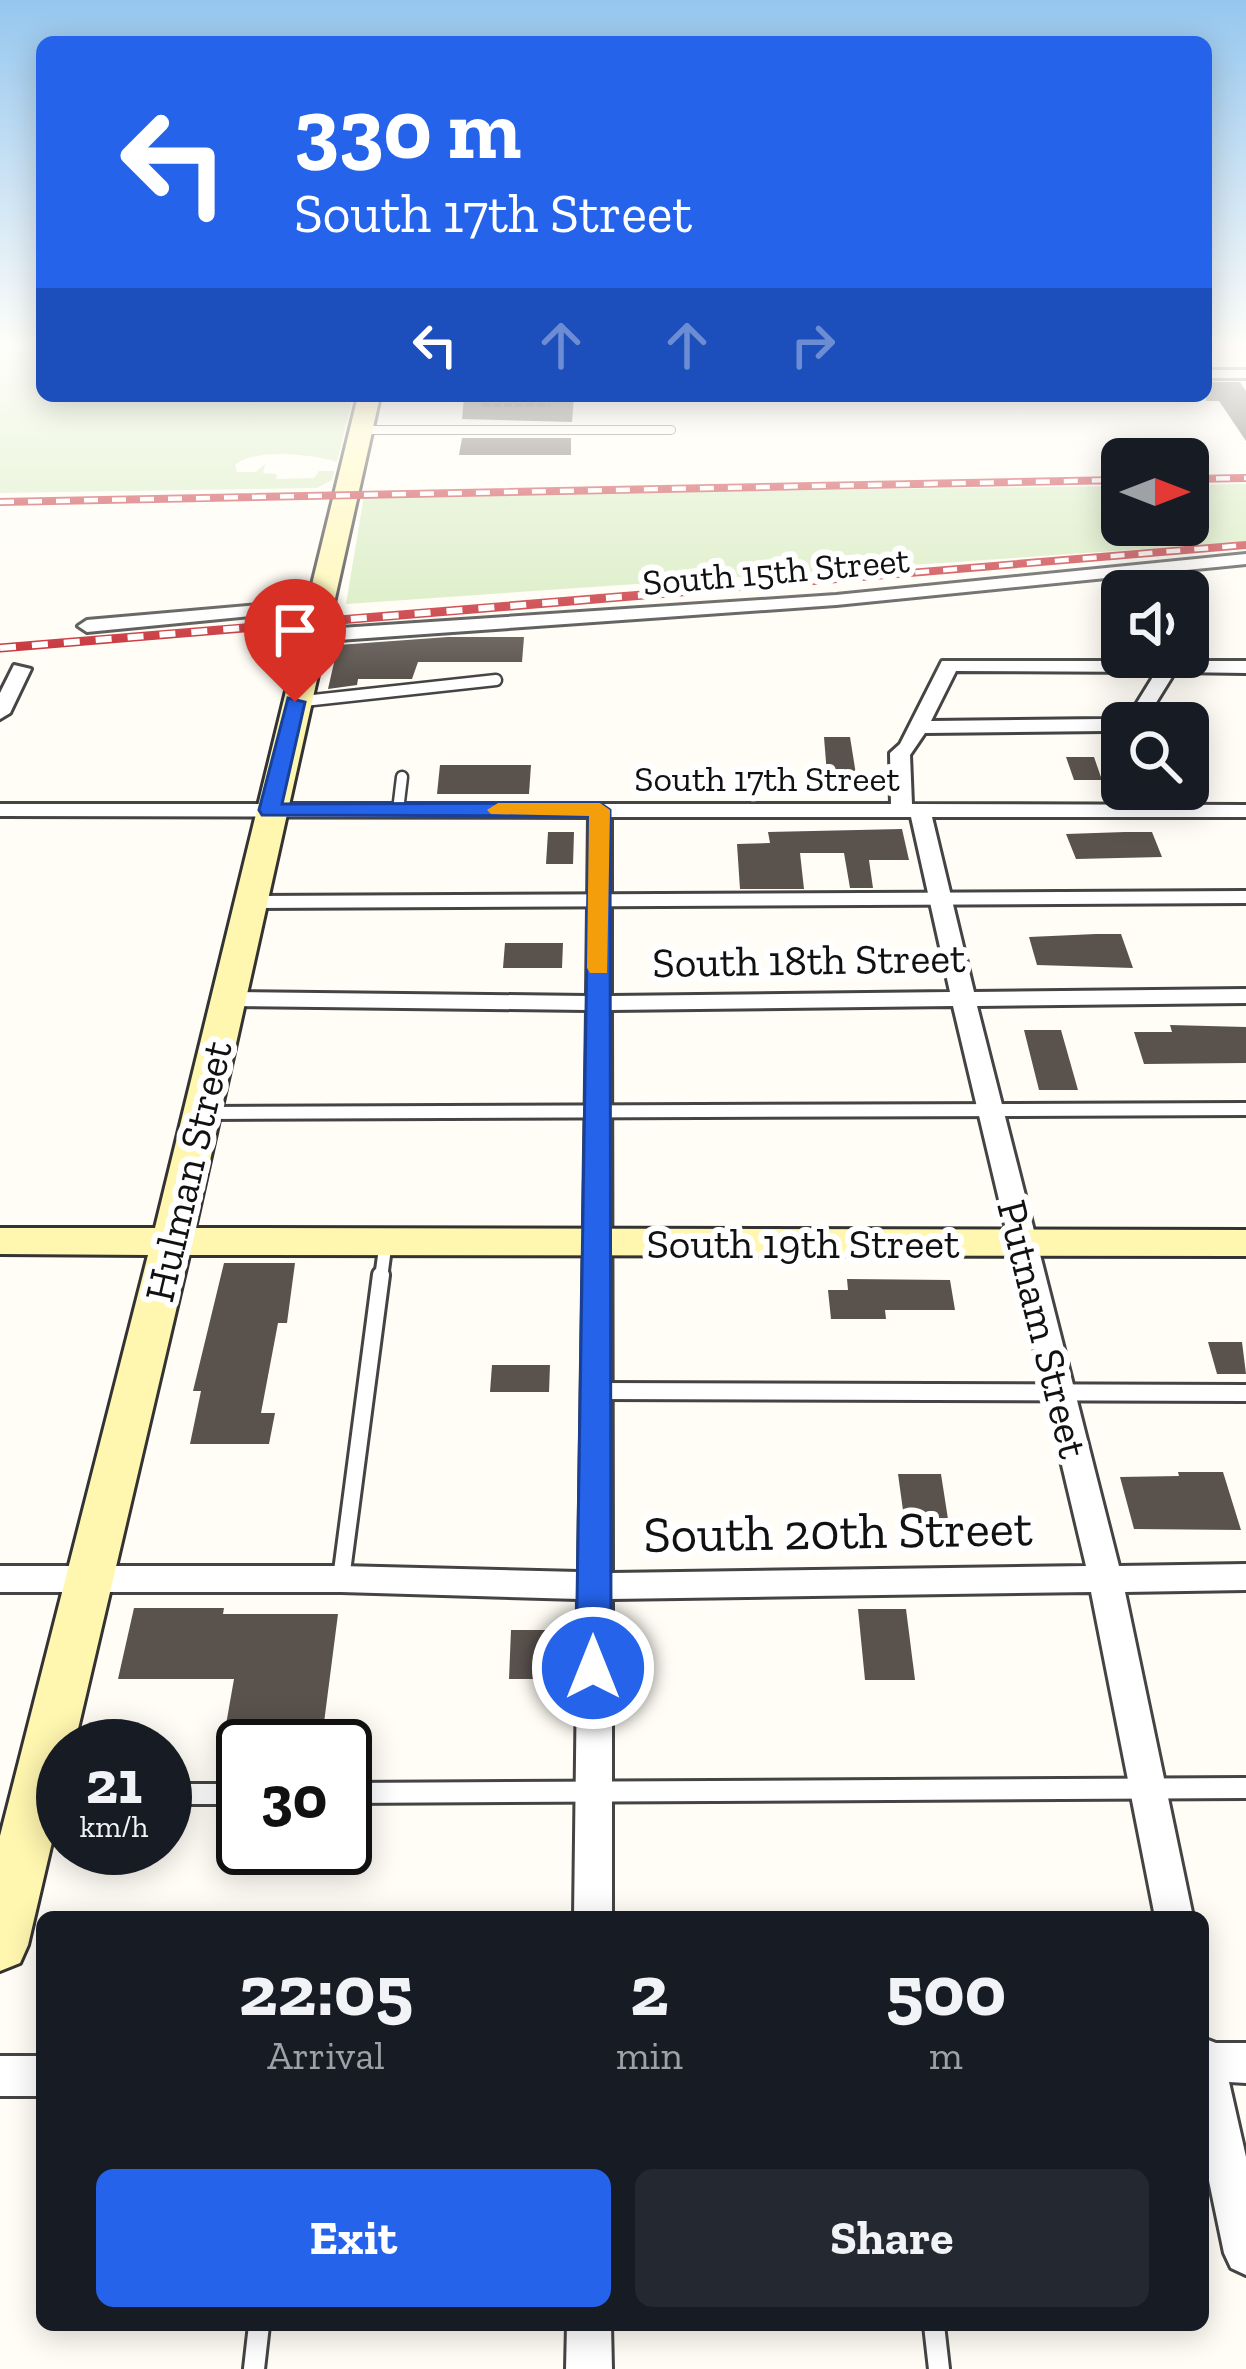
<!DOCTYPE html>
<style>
body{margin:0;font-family:"Zilla Slab",serif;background:#242831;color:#f1f3f6;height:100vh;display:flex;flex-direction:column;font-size:45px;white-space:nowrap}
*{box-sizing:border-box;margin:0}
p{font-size:39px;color:#9ea1a6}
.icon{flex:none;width:66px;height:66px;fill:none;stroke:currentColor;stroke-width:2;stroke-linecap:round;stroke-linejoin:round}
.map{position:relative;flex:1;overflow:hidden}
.sheet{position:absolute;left:36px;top:1911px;width:1173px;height:420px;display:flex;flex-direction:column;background:#171b24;border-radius:18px;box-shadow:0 6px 30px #0003}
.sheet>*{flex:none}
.banner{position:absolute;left:36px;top:36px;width:1176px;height:366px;border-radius:18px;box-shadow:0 6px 30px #0003;background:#2563eb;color:#fff;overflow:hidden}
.needle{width:78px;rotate:90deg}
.controls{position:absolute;left:1101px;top:438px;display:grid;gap:24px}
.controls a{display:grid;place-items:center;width:108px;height:108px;border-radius:18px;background:#171b24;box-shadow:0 6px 30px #0003;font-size:60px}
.speed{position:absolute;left:36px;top:1719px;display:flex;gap:24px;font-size:60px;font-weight:700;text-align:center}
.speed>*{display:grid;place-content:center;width:156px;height:156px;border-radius:50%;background:#171b24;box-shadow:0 6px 30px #0003;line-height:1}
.speed small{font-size:30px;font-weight:400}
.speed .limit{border:6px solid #111;border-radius:18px;background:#fff;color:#111}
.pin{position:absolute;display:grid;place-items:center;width:102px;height:102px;color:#fff;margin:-123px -51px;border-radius:50% 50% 50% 0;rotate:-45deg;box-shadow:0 0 12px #0007}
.pin .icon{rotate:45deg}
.me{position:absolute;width:132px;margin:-66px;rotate:0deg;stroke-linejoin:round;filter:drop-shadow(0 0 9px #0008)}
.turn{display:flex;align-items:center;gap:42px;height:252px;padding:0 60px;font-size:54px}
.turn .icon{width:156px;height:156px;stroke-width:2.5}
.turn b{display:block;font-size:84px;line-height:102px}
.lanes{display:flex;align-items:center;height:114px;padding:0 60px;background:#0003;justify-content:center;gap:60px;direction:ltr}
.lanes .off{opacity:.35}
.eta{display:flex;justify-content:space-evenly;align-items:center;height:204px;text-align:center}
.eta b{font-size:72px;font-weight:700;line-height:84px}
.action{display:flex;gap:24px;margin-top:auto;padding:24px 60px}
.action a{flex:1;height:138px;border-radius:18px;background:#2563eb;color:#fff;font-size:48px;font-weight:700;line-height:138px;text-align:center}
.action a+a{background:#242831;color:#f1f3f6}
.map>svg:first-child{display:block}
</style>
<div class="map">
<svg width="1246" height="2369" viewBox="0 0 1246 2369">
<rect width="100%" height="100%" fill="#fffdf5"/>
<g fill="#d5ebbd">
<path d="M0,348H42V396H353L337,462C314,454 252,448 235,465L237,472H256L265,464L263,473L277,474L276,479L314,478L319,471H334L332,480L317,488L0,493Z"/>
<polygon points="1246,484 1246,542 346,604 364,496 1122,486 1122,525 1188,525 1188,485"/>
</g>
<g fill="#5a524d">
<polygon points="1206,382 1240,382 1246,391 1246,441 1219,401 1206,401"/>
<polygon points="574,396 572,422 462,419 464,398"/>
<polygon points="462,438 571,438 571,455 459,455"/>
<polygon points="448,637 524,637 522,662 418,662 412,679 358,679 357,685 328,689 338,645"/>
<polygon points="824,737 850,737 858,787 828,787"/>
<polygon points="1066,757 1094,757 1102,780 1074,780"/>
<polygon points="440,765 531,765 529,794 437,794"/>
<polygon points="902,829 909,860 869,860 873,888 850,888 844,853 800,853 804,889 740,889 737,844 770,843 768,832"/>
<polygon points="548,832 574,832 573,864 546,864"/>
<polygon points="1125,832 1152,832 1162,857 1076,859 1066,834"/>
<polygon points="1096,934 1121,934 1133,968 1037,965 1029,937"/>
<polygon points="505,943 563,943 562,968 503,968"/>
<polygon points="1170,1025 1246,1027 1246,1063 1144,1064 1134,1032 1172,1032"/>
<polygon points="1024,1030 1061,1030 1078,1090 1039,1090"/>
<polygon points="224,1263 295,1263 287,1323 278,1323 261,1413 275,1413 269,1444 190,1444 201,1391 193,1391"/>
<polygon points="847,1279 950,1280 955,1310 885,1310 886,1319 831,1319 828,1290 848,1290"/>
<polygon points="1208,1342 1242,1342 1246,1374 1217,1374"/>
<polygon points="492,1365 550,1365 549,1392 490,1392"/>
<polygon points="1178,1472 1223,1472 1241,1530 1134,1529 1120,1477 1179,1476"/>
<polygon points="898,1474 941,1474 950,1532 906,1532"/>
<polygon points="134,1608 224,1608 223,1614 338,1614 321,1746 243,1746 243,1776 217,1776 234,1679 118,1679"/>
<polygon points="858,1609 906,1609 915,1680 865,1680"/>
<polygon points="511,1630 559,1630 557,1679 509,1679"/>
</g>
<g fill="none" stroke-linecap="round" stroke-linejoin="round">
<g stroke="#444" stroke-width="10">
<polyline id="lane-far4" points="360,430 671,430"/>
</g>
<g stroke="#444" stroke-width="15">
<g id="lane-far3">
<polyline points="295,702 496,680"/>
<polyline points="398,810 402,777"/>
</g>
</g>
<g stroke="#444" stroke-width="18">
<g id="lane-far2">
<polyline points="250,902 1246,897"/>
<polyline points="207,1113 1246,1109"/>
<polyline points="381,1278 386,1241"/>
</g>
</g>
<g stroke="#444" stroke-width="22">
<g id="lane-far1">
<polyline points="597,1391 1246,1393"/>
<polyline points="341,1579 381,1275"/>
</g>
</g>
<g stroke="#444" stroke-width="26">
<g id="lane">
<polyline points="345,1793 1246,1788"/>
<polyline points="165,1794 243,1794"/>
<polyline points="934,2325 939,2369"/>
<polyline points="254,2369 259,2325"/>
</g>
</g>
<g stroke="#444" stroke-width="6">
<g id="street">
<rect x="1206" y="370" width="40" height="8"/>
<polygon points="1246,554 1246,564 836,605 310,642 301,636 310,630 836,595"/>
<polygon points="317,600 326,605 323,609 87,632 78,626 87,620"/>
<path d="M942,661H1246V673L1175,672L1149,714L1106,731L925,733L910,755L912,804L1246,805V817H932L974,992L1246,989V1003L977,1006L1119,1566L1246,1564V1590L1125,1592L1193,1917H1155L1091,1592L612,1599V1917H574L578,1599L341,1592H0V1566H341L579,1572L587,1010L228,1006L216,999L228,992L587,996L589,817L0,816V804H891L890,753L900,744ZM956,671L1156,672L1135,706L1103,719L931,721ZM611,817H911L950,992L611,996ZM953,1006L1086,1566L612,1573L611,1010Z"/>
<polygon points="14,665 31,669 10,713 0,719 0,693"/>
<polygon points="1203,2038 1216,2043 1246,2043 1246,2083 1229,2082 1246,2157 1246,2275 1231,2268 1224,2253 1203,2152"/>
<rect x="0" y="2056" width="42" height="40"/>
<polygon points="567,2325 611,2325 612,2369 566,2369"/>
</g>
</g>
<g stroke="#333" stroke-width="6">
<polygon id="secondary" points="358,396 380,396 195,1228 1246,1230 1246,1256 189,1255 74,1746 63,1746 63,1795 28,1945 20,1963 0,1971 0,1836 148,1255 0,1254 0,1228 155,1228"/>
</g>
<polyline stroke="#333" stroke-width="3" stroke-dasharray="8 3" stroke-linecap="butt" points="482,405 550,405"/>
<use href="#lane-far4" stroke="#fff" stroke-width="8"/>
<use href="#lane-far3" stroke="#fff" stroke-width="10"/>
<use href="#lane-far2" stroke="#fff" stroke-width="12"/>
<use href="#lane-far1" stroke="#fff" stroke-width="16"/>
<use href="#lane" stroke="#fff" stroke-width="20"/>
<use href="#street" fill="#fff" fill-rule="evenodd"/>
<use href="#secondary" fill="#fff6b0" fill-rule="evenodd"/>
<g stroke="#c4262e" stroke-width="8">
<g id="rail-far1">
<polyline points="1188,479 1246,478"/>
<polyline points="0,502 1122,480"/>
<polyline points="692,591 1246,545"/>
</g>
</g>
<g stroke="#c4262e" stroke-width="9">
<polyline id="rail" points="0,648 728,588"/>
</g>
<use href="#rail-far1" stroke="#fff" stroke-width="4.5" stroke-dasharray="14" stroke-linecap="butt"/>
<use href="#rail" stroke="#fff" stroke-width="6" stroke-dasharray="16" stroke-linecap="butt"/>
</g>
<linearGradient id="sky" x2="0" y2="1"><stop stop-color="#95c6ee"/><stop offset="0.51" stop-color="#fffefa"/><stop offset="1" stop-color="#fffefa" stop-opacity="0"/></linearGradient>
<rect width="1246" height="680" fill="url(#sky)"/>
<polygon fill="#2563eb" stroke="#184099" stroke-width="3" points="288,698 305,702 282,804 600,803 610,810 611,1668 606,1678 593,1683 581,1678 576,1668 589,816 262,815 259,810"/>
<polygon fill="#f59e0b" points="498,803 600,803 610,810 607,973 590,973 587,968 589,816 491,814 487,810"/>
<g text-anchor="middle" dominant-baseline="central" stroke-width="12" stroke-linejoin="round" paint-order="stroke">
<g font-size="36" fill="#111" stroke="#fff">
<text transform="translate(776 571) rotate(-5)">South 15th Street</text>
<text x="767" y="778">South 17th Street</text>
</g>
<g font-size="42" fill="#111" stroke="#fff">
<text transform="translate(809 960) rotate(-1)">South 18th Street</text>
<text transform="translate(188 1171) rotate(-77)">Hulman Street</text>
<text x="803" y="1243">South 19th Street</text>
<text transform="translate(1043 1329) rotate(76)">Putnam Street</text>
</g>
<g font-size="51" fill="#111" stroke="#fff">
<text transform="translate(838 1531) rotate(-1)">South 20th Street</text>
</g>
</g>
</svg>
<div class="controls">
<a><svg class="needle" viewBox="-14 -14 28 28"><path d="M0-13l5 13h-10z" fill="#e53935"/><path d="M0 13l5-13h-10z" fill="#9ea1a6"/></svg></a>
<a><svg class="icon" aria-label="sound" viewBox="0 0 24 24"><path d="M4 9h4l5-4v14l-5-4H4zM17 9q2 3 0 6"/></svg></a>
<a><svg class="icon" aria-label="search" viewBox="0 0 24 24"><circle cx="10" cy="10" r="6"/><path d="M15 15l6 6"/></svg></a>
</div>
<div class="speed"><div>21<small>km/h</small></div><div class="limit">30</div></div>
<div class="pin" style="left:295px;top:702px;background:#d93025"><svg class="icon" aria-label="arrive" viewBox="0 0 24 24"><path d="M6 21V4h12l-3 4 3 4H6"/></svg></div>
<svg class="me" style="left:593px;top:1668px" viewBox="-20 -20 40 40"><circle r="17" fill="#2563eb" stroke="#fff" stroke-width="3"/><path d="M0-11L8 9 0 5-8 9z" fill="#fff"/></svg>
<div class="banner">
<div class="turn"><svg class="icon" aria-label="left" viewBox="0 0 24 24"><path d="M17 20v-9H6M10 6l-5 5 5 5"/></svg><div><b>330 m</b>South 17th Street</div></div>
<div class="lanes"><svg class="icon" aria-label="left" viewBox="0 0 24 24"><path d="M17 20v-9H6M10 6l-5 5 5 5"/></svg><svg class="icon off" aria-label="ahead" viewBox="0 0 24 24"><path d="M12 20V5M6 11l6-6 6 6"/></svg><svg class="icon off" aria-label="ahead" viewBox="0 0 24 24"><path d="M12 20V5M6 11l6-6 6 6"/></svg><svg class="icon off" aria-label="right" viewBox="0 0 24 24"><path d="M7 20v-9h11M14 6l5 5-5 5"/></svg></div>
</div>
<section class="sheet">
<div class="eta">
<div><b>22:05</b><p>Arrival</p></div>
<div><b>2</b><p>min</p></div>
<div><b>500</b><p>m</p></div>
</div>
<div class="action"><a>Exit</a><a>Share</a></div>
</section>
</div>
